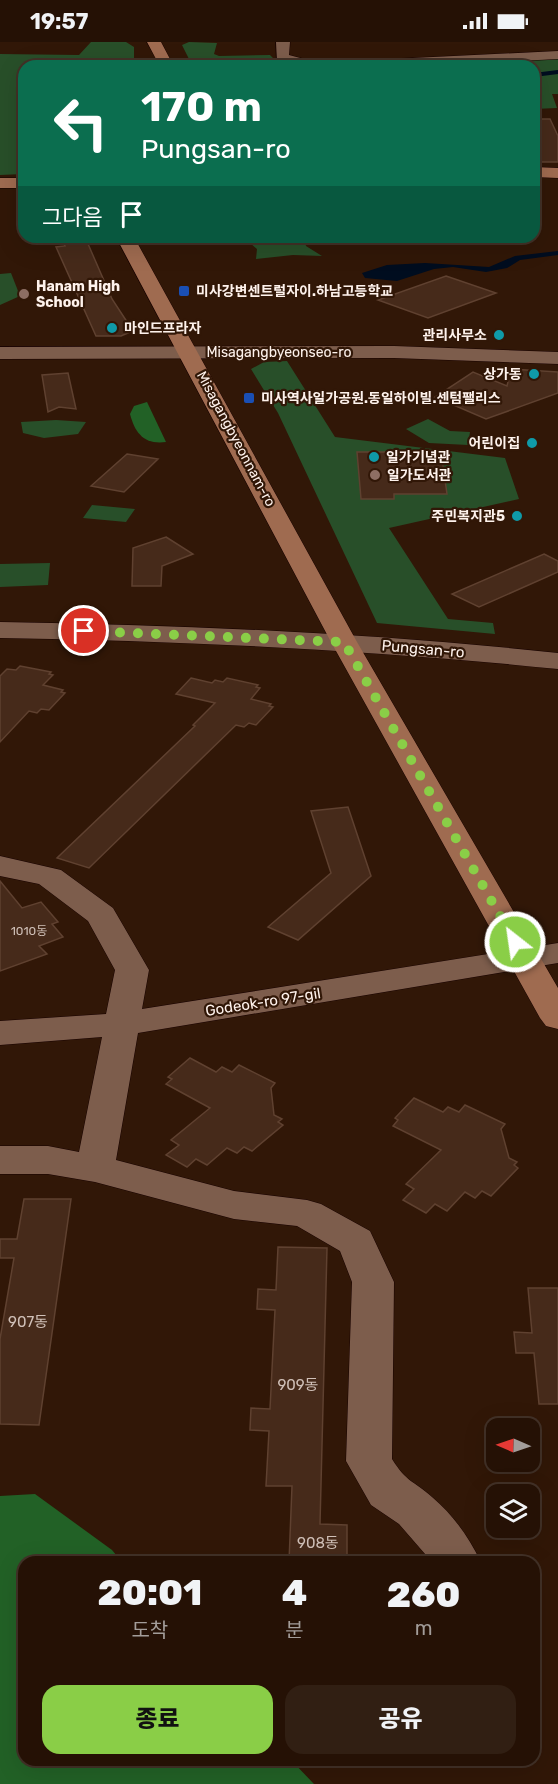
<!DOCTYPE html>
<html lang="ko">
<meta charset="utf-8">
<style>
body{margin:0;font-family:Rubik,"Noto Sans KR",sans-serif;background:#311f13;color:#f1f3f6;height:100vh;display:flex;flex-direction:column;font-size:22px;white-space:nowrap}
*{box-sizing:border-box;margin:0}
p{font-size:20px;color:#a39d9a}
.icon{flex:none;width:33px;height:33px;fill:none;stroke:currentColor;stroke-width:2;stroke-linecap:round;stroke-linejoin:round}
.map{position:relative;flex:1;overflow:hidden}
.side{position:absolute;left:18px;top:1514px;width:522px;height:210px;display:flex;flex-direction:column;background:#251105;border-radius:18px;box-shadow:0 6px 24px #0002,0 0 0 2px #423127}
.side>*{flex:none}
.banner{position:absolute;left:18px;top:18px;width:522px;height:183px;border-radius:18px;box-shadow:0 6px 24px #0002,0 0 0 2px #423127;background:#0b6e4f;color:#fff;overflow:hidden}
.needle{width:39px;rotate:272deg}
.tools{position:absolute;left:486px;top:1376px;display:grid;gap:12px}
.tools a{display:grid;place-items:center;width:54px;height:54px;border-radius:12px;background:#251105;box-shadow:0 6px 24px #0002,0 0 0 2px #423127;font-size:30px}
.pin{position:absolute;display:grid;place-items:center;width:51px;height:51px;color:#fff;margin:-26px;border:3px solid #fff;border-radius:50%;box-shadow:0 2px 6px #0007}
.me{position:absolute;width:66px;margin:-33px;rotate:330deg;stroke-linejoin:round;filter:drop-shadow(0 0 4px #0008)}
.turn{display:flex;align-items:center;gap:21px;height:126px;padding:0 24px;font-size:27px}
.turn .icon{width:78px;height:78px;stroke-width:2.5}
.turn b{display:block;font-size:42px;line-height:51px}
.then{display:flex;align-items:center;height:57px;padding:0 24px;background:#0003;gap:12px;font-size:22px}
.eta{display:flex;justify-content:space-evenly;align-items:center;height:102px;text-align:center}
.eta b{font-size:36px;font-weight:800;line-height:42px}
.button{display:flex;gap:12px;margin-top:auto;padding:12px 24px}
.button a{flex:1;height:69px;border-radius:18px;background:#8ace47;color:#111;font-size:24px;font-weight:800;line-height:69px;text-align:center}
.button a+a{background:#311f13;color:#f1f3f6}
.status{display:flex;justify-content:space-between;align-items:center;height:42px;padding:0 30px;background:#251105;direction:ltr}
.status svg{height:16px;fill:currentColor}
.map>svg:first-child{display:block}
</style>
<div class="status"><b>19:57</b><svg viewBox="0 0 49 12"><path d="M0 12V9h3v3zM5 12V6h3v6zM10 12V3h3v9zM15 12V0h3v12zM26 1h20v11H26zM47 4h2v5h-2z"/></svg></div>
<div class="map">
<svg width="558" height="1742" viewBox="0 0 558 1742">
<rect width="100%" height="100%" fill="#311707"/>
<g fill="#284f29">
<polygon points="91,0 126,0 134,5 134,24 24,24 24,132 0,133 0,12 79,13"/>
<polygon points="189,0 217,1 214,12 219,14 270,13 276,19 290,22 393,24 188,24 189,17 182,3"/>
<polygon points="558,15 558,52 552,52 557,66 534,67 534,24 487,24 482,20"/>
<polygon points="289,195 304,195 306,204 322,214 293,213 256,217 257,207 250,201"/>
<polygon points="11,231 20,254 0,263 0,232"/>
<polygon points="287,319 335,395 505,416 519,457 389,486 448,577 493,581 495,592 377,581 278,371 251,327 264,320"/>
<polygon points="428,377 450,389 470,390 468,403 429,401 406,387"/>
<polygon points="56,378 86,380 78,392 44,396 23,391 21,380"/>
<polygon points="92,463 135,467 126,480 83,476"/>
<polygon points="50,521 48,543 0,545 0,522"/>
</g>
<g fill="#226126">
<path d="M147,360L166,400C144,403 135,391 130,372L134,364Z"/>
<polygon points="35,1452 112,1508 121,1519 24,1520 24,1718 291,1718 314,1742 0,1742 0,1454"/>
</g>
<polygon fill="#000d1f" points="558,209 558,213 520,218 507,226 486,230 453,225 434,227 397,239 365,236 362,231 387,223 425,221 489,225 515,214"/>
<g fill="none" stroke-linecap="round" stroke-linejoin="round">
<g stroke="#000d1f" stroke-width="4">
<polyline points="125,23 166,24"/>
<polyline points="534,33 558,30"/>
</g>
</g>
<g fill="#462a1a" stroke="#5f4130" stroke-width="1.5">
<polygon points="534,77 550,77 558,94 558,120 534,120"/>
<polygon points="60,195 85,195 112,257 133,289 121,294 96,294 56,205 65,204"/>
<polygon points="446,234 496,251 428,276 378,258"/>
<polygon points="511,327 558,330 558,351 486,377 435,355 473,330 507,344"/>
<polygon points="68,331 76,367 59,365 48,370 42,333"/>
<polygon points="357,410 389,410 389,417 442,417 447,452 394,452 394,457 361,457"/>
<polygon points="127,412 158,417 124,450 91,444"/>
<polygon points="166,495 193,512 162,524 161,544 132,544 133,506"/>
<polygon points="544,512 558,519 558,530 479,565 452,552"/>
<polygon points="20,624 51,630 49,632 53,633 43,643 63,648 61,650 65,651 49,668 41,667 37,671 29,669 0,700 0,634 7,627 16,628"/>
<polygon points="191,636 212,641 215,638 223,640 227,636 258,643 256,645 260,646 251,657 271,662 269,664 273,665 256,683 249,681 244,685 236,683 89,826 57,816 195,684 193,683 215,661 176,652"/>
<polygon points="348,765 371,834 298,898 268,885 331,831 311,769"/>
<polygon points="0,839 22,866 41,860 58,880 52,882 63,895 39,904 47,912 0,929"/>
<polygon points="190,1016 216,1030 222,1025 232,1030 239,1023 275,1041 271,1046 274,1073 282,1077 278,1080 283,1083 252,1109 244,1105 237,1111 227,1106 207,1123 196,1117 187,1125 166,1113 179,1103 171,1098 210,1066 166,1042 172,1037 168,1035"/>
<polygon points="414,1056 443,1070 448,1065 459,1070 465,1063 505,1082 501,1087 509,1116 517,1120 514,1123 518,1126 491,1154 482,1149 475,1156 465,1150 447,1169 435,1162 426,1171 403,1158 414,1147 406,1142 441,1108 393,1084 398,1078 395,1076"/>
<polygon points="24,1157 71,1157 39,1383 0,1382 0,1297 14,1216 0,1216 0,1197 17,1197"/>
<polygon points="278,1205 327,1206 320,1482 347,1483 347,1520 289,1520 292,1444 266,1444 269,1389 250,1388 251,1366 270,1367 275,1268 257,1267 258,1247 276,1248"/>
<polygon points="528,1246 558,1246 558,1362 539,1362 534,1311 516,1311 514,1290 532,1291"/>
</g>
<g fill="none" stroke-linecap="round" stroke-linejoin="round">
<g stroke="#180200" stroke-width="1">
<g id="minor">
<polygon points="276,0 290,0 289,13 304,17 392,17 558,9 558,17 417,24 299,24 277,19"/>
<polygon points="394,304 558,310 558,322 394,316 0,317 0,305"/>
<path d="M0,580C187,583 372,591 558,611V627C372,608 187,599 0,596Z"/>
<path d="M0,814L61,828L113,866L149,928L142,967L558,901V921L138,991L116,1118L234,1149L307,1158L321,1162L370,1189L394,1240L392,1417C407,1441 413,1438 432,1455C454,1474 468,1494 481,1520H432L399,1482L371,1463L346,1419L352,1240L340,1209L297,1184L234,1177L95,1140L48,1132H0V1104H48L79,1110L102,995L0,1003V979L106,972L115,928L88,879L39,842L0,834Z"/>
</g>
</g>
<g stroke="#180200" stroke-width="1">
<g id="major">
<polygon points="147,0 161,0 170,17 169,24 155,24 156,17"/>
<polygon points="534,125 558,126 558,136 534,135"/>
<rect x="0" y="136" width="24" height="10"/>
<polygon points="116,195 134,195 357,600 558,946 558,987 546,984 540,976 331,600"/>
</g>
</g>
<use href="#minor" fill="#7d5d4c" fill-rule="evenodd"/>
<use href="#major" fill="#9f6b50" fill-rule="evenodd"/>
</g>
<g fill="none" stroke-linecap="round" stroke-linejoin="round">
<polyline stroke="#8ace47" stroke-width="10" stroke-dasharray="0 18" points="84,589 344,600 515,900"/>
</g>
<g fill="#1a4fb4" stroke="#311707" stroke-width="2">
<rect x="178" y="243" width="12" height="12" rx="3"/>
<rect x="243" y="350" width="12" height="12" rx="3"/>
</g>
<g fill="#8d6e63" stroke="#311707" stroke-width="2">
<circle cx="24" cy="252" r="6"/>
<circle cx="375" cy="433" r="6"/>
</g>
<g fill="#0f9aa8" stroke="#311707" stroke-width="2">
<circle cx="112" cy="286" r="6"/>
<circle cx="499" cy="293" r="6"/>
<circle cx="534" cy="332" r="6"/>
<circle cx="532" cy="401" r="6"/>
<circle cx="374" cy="415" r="6"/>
<circle cx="517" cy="474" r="6"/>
</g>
<g text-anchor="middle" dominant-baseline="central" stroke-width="4.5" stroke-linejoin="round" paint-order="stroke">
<g font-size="12" fill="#d0c0b8">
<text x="29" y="889">1010동</text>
</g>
<g font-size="14" font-weight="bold" fill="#fef2ec" stroke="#311707" text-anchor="start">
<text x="36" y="244">Hanam High<tspan x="36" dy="16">School</tspan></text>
<text x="196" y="249">미사강변센트럴자이.하남고등학교</text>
<text x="124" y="286">마인드프라자</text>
<text x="487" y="293" text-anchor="end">관리사무소</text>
<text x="522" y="332" text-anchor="end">상가동</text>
<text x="261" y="356">미사역사일가공원.동일하이빌.센텀팰리스</text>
<text x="520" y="401" text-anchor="end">어린이집</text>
<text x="386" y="415">일가기념관</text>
<text x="387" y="433">일가도서관</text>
<text x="505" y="474" text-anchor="end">주민복지관5</text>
</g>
<g font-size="14" fill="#fef2ec" stroke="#311707">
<text x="279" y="310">Misagangbyeonseo-ro</text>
<text transform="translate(236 397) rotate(62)">Misagangbyeonnam-ro</text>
</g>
<g font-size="15" fill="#fef2ec" stroke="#311707">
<text transform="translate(423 607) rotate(5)">Pungsan-ro</text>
<text transform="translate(263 960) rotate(-9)">Godeok-ro 97-gil</text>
</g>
<g font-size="15" fill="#d0c0b8">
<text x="28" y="1280">907동</text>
<text x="298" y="1343">909동</text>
<text x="318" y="1501">908동</text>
</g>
</g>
</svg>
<div class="tools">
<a><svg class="needle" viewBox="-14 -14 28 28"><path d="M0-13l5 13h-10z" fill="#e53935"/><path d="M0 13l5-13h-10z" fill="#a39d9a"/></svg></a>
<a><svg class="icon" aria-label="layers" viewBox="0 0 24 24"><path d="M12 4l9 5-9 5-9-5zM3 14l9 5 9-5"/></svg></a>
</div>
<div class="pin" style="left:84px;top:589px;background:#d93025"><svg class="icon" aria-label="arrive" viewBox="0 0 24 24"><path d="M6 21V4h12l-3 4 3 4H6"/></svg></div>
<svg class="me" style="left:515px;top:900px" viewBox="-20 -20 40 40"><circle r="17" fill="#8ace47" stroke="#fff" stroke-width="3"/><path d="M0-11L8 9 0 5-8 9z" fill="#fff"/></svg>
<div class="banner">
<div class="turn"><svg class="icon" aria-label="left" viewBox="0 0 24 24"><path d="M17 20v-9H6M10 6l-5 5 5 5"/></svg><div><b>170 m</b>Pungsan-ro</div></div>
<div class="then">그다음<svg class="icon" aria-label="arrive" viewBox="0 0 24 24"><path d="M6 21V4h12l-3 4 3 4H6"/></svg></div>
</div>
<section class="side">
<div class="eta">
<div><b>20:01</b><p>도착</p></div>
<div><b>4</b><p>분</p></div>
<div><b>260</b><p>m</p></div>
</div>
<div class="button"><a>종료</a><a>공유</a></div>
</section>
</div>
